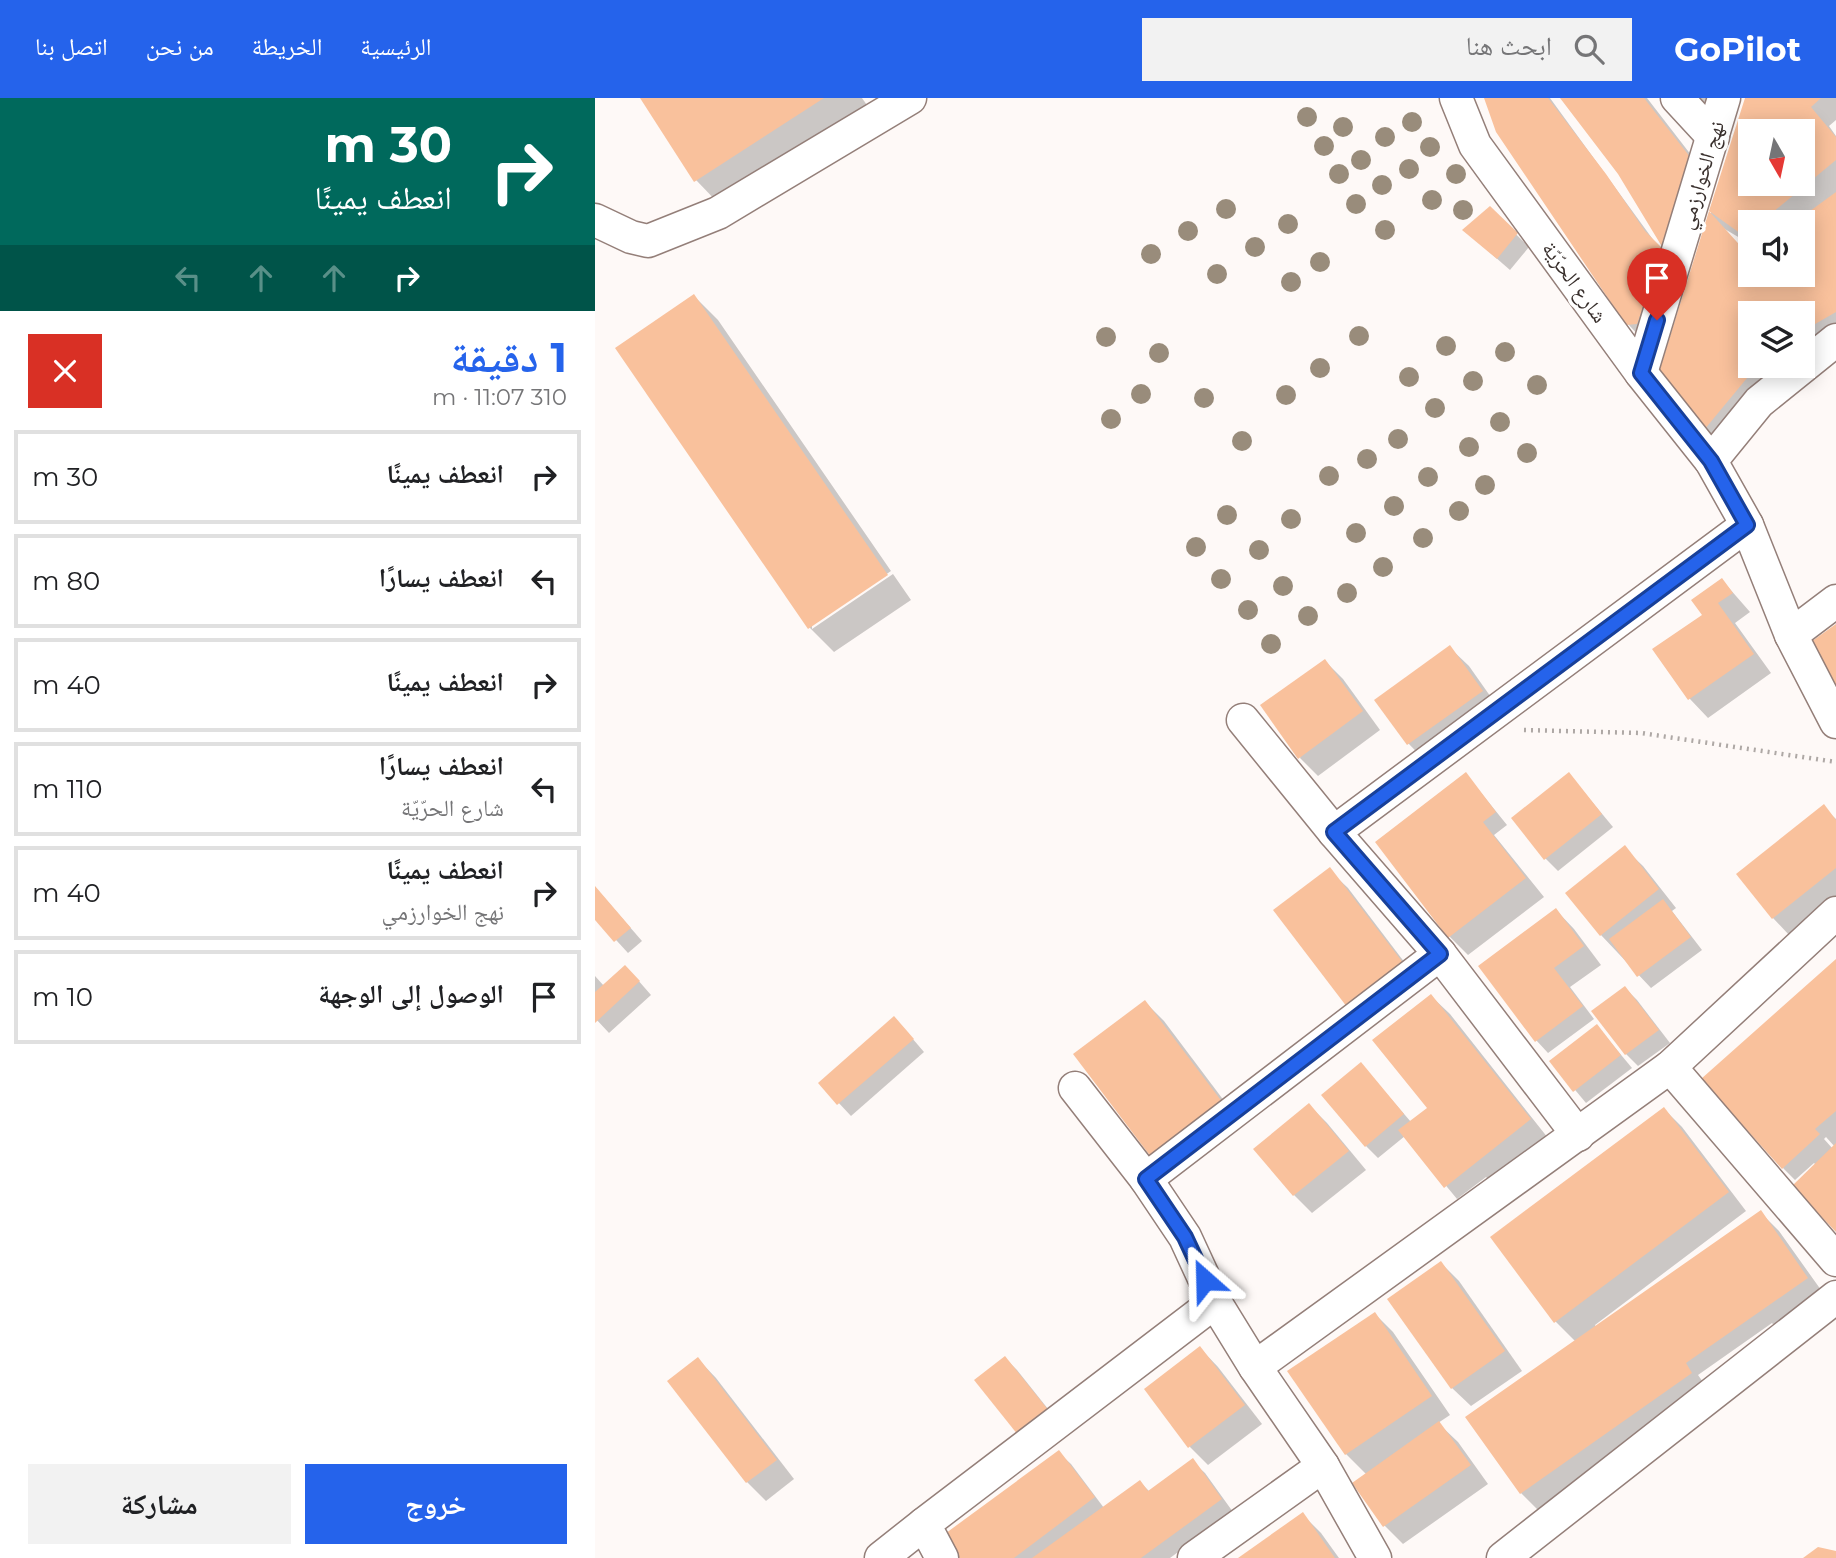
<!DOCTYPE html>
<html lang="ar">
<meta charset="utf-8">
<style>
body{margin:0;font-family:Montserrat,"Noto Naskh Arabic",sans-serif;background:#f2f2f2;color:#202124;direction:rtl;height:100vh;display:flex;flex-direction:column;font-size:26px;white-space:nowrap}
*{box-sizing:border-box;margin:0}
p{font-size:23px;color:#757577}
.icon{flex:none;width:38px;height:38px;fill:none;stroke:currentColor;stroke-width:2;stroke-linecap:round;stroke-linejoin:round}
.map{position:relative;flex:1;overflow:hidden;direction:ltr}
.drawer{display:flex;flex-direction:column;background:#fff;width:595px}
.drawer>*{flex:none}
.guide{background:#00695c;color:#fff;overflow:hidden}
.needle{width:46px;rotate:171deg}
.buttons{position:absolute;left:1143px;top:21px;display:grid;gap:14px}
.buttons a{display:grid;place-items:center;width:77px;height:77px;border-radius:0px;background:#fff;box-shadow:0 4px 18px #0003;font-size:35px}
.pin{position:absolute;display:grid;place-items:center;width:60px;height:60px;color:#fff;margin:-72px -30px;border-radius:50% 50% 50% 0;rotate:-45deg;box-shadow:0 0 7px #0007}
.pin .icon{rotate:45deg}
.me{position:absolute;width:77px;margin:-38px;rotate:335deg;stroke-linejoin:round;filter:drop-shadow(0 0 5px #0008)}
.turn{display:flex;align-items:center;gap:24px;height:147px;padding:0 28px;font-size:32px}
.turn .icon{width:91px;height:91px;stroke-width:2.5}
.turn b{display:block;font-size:49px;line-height:60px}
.lanes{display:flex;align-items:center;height:66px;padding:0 28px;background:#0003;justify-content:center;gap:35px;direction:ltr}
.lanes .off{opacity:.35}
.round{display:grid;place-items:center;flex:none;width:74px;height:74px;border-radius:0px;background:#f2f2f2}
.overview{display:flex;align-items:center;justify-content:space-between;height:119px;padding:0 28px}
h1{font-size:42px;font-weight:700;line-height:52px;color:#2563eb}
.action{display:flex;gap:14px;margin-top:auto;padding:14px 28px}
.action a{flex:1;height:80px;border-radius:0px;background:#2563eb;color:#fff;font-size:28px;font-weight:700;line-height:80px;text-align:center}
.action a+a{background:#f2f2f2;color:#202124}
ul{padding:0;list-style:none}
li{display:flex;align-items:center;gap:21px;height:94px;margin:0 14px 10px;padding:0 14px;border:4px solid #e0e0e0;border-radius:0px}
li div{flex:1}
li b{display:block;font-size:26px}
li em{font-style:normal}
header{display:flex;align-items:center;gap:42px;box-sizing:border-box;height:98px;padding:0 35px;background:#2563eb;color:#fff}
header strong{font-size:33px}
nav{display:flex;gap:38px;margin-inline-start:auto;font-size:24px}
.search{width:490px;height:63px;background:#f2f2f2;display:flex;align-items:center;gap:18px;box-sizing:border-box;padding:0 24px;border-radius:0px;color:#757577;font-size:26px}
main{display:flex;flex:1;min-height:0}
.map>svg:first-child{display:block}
</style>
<header>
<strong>GoPilot</strong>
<div class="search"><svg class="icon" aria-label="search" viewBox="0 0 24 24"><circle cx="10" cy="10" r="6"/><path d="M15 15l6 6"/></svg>ابحث هنا</div>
<nav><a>الرئيسية</a><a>الخريطة</a><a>من نحن</a><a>اتصل بنا</a></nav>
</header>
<main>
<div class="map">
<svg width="1241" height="1460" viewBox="0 0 1241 1460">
<rect width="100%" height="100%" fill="#fef9f7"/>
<g fill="#0003" fill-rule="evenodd">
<polygon points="47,0 267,0 274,10 125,107 101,82"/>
<polygon points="891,0 955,0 1062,147 1074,159 1025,75 967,0 1052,0 1117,84 1045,239 1033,226"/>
<polygon points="1100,0 1126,0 1110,10"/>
<path d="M1152,0H1241V22L1234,28L1241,38V233L1208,252V215H1155V268H1186L1122,343L1066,274ZM1155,33H1208V86H1155ZM1155,124H1208V139L1223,163L1217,158L1208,164V177H1189L1177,185L1171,177H1155V154L1152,156L1128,130L1155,146Z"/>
<polygon points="895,111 934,149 915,172 869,132"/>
<polygon points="99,198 123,222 296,473 217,527 217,531 298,476 316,502 239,554 215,530 23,251"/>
<polygon points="1127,482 1155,514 1140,525 1176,575 1113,620 1095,601 1060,552 1109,517"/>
<polygon points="855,550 874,568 905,612 832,665 814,646 781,602"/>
<polygon points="730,563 748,581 785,632 723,678 705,660"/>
<polygon points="871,676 912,727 899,737 949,799 873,857 855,839"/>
<polygon points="974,676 1018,729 963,773 950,760"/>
<polygon points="1228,709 1241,721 1241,803 1196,839 1178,820 1143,777"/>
<polygon points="1029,750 1048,768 1081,810 1077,813 1107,852 1056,890 1006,837"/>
<polygon points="734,772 753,790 826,886 772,927"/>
<polygon points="0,789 47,843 33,855 0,819"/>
<polygon points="961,812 979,831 1006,867 975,889 999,921 953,955 941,942"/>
<path d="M1241,863V1132L1221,1067L1219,1065L1200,1082L1188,1070ZM1231,1039L1240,1049L1238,1051L1229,1041Z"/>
<polygon points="0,878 9,888 42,881 56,897 14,935 0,920"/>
<polygon points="1030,890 1042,902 1075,945 1043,968 1031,956"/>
<polygon points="836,898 855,916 953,1040 897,1085 891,1079 862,1101 810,1038 783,1060 771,1048 766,966 816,1024 834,1010"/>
<polygon points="550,904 569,923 645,1024 576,1076"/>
<polygon points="1002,928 1037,970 991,1005 956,963"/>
<polygon points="311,933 329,954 256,1018 225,985"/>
<polygon points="714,1007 732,1025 771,1072 717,1115 699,1097"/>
<polygon points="1069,1011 1087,1029 1151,1113 1000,1227 1001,1229 1165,1114 1184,1133 1231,1199 1183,1232 1177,1225 1103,1277 1115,1294 944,1413 926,1395 981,1244 961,1224 898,1140"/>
<polygon points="846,1165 864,1183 927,1273 876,1308 857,1290"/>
<polygon points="780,1216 798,1234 855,1317 843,1325 863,1344 893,1386 808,1446 790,1428 772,1377 751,1356 695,1273"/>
<polygon points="605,1250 623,1269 667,1326 613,1367 595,1349"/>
<polygon points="410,1260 422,1272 465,1326 382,1283"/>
<polygon points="103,1261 121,1280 199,1381 171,1403 152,1384 74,1283"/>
<polygon points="463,1354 476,1366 509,1410 545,1384 555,1394 597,1363 610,1375 638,1414 575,1460 366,1460"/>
<polygon points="708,1417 726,1435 744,1460 646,1460"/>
</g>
<g fill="#f9c19c" fill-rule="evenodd">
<polygon points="45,0 229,0 99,84"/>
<polygon points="889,0 953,0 1011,76 1050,133 1069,152 1023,76 965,0 1049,0 1099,64 1069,152 1042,226 1031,227 901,34"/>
<path d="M1150,0H1226L1216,9L1241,39V62L1166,124H1155V134L1149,138L1114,113ZM1155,33H1208V86H1155Z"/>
<polygon points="1241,94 1241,214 1208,233 1208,215 1155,215 1155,268 1162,268 1109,332 1064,274 1114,113 1151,154 1155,152 1155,177 1168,177 1172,184 1184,177 1208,177 1208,162 1217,156 1208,142 1208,124 1200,124"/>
<polygon points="895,108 923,135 902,161 867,132"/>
<polygon points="99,196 293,477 213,531 20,250"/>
<polygon points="1127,480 1138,495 1123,505 1159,556 1093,602 1057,551 1107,517 1096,502"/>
<polygon points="1241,526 1241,589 1213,546"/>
<polygon points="855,547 888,593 812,647 779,602"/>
<polygon points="730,561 768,613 703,661 665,607"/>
<polygon points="871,674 901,714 888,724 931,780 853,840 780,744"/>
<polygon points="974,674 1007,716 949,762 916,720"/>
<polygon points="1229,706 1241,722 1241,770 1177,821 1141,776"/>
<polygon points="1030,747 1064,791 1005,838 970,795"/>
<polygon points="735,769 809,866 752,909 678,812"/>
<polygon points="0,788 36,830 19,844 0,822"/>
<polygon points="1068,801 1096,839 1042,879 1014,841"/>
<polygon points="961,810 989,848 959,870 988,908 940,944 883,868"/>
<polygon points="1241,861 1241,1013 1220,1031 1225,1036 1187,1071 1106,981"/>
<polygon points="30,867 45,883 0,925 0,894"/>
<polygon points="1030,888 1064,932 1030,957 996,913"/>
<polygon points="836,896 936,1021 849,1090 803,1032 832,1010 777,942"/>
<polygon points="550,902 628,1005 556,1059 478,956"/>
<polygon points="299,918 319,941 242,1007 223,985"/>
<polygon points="1002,926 1026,957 978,994 954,963"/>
<polygon points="766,964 809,1016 770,1049 726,997"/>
<polygon points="714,1005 754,1053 698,1098 658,1051"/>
<polygon points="1069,1009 1134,1094 959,1225 895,1139"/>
<polygon points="1241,1045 1241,1134 1197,1088"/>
<polygon points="1166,1112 1213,1180 1091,1265 1097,1275 925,1396 870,1319"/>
<polygon points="846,1163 910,1253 856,1291 792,1201"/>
<polygon points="780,1214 837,1298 750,1357 692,1273"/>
<polygon points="605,1248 650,1307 593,1350 549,1291"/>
<polygon points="410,1258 454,1313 423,1337 379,1282"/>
<polygon points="103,1259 182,1362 151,1385 72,1283"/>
<polygon points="844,1323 876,1367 788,1429 757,1385"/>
<polygon points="464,1352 500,1399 419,1460 364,1460 347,1438"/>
<polygon points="598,1360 627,1401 546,1460 437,1460 545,1382 553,1393"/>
<polygon points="708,1414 740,1460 643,1460"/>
<polygon points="1223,1449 1241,1453 1241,1460 1208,1460"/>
</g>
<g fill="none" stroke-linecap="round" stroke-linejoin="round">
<g stroke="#947f79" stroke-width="35">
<g id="street">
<polyline points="861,0 880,47 1046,275 1116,363 1152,427 1196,537 1241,624"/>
<polyline points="1082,0 1118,39"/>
<polyline points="0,122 36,139 53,143 123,115 315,0"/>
<polyline points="1046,275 1129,0"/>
<polyline points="1116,363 1164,304 1241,242"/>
<polyline points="1196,537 1241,503"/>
<polyline points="648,622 739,734 845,856 983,1037"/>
<polyline points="739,734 1152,427"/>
<polyline points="1075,969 1241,1162"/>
<polyline points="480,990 551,1081 590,1139 620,1204 660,1269"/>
<polyline points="551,1081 845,856"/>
<polyline points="286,1460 329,1426"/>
<polyline points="347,1460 329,1426 620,1204"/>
<polyline points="599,1460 728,1368"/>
<polyline points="780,1460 728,1368 660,1269 1075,969 1241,815"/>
<polyline points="908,1460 1241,1199"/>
</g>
</g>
<polyline stroke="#aea8a5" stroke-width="4.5" stroke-dasharray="2 5" stroke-linecap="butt" points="929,632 1046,635 1241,664"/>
<use href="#street" stroke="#fff" stroke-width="32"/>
</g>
<g fill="#998c7b">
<circle cx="712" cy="19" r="10"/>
<circle cx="817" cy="24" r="10"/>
<circle cx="748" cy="29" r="10"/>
<circle cx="790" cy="39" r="10"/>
<circle cx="729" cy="48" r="10"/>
<circle cx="835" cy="49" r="10"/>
<circle cx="766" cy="62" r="10"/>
<circle cx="814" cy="71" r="10"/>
<circle cx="744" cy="76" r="10"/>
<circle cx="861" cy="76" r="10"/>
<circle cx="787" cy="87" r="10"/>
<circle cx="837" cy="102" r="10"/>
<circle cx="761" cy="106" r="10"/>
<circle cx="631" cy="111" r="10"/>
<circle cx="868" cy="112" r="10"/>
<circle cx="693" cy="126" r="10"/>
<circle cx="790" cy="132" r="10"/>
<circle cx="593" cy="133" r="10"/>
<circle cx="660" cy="149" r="10"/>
<circle cx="556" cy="156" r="10"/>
<circle cx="725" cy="164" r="10"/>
<circle cx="622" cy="176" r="10"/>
<circle cx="696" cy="184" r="10"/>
<circle cx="764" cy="238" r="10"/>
<circle cx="511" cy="239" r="10"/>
<circle cx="851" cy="248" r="10"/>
<circle cx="910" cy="254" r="10"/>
<circle cx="564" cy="255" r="10"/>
<circle cx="725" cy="270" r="10"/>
<circle cx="814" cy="279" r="10"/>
<circle cx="878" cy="283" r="10"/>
<circle cx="942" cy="287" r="10"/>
<circle cx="546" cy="296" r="10"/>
<circle cx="691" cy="297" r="10"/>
<circle cx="609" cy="300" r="10"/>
<circle cx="840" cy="310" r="10"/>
<circle cx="516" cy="321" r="10"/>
<circle cx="905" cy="324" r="10"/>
<circle cx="803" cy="341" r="10"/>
<circle cx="647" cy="343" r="10"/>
<circle cx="874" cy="349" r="10"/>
<circle cx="932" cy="355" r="10"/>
<circle cx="772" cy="361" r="10"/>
<circle cx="734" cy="378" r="10"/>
<circle cx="833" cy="379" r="10"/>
<circle cx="890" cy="387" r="10"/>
<circle cx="799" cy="408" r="10"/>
<circle cx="864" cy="413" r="10"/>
<circle cx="632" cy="417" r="10"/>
<circle cx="696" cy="421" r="10"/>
<circle cx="761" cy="435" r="10"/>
<circle cx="828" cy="440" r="10"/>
<circle cx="601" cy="449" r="10"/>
<circle cx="664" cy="452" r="10"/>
<circle cx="788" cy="469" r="10"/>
<circle cx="626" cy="481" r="10"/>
<circle cx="688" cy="488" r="10"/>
<circle cx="752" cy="495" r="10"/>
<circle cx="653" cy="512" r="10"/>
<circle cx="713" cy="518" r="10"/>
<circle cx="676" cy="546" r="10"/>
</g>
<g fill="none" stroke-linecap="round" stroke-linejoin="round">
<g stroke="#184099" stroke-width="18">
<polyline id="route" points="610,1182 590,1139 551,1081 845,856 739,734 1152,427 1116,363 1046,275 1062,222"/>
</g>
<use href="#route" stroke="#2563eb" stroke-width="12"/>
</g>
<g text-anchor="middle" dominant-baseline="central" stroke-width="7" stroke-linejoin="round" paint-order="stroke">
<g font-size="21" fill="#382f2c" stroke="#fff">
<text transform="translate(1106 77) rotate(-73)">نهج الخوارزمي</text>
<text transform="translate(980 184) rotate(54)">شارع الحرّيّة</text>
</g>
</g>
</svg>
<div class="buttons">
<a><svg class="needle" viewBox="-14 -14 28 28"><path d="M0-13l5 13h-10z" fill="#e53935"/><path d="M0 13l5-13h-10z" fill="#757577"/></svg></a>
<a><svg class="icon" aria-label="sound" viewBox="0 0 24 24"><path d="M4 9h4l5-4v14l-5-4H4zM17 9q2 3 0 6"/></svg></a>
<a><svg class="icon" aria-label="layers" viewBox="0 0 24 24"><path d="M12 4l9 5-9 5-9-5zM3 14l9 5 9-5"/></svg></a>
</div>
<div class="pin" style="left:1062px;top:222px;background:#d93025"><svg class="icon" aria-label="arrive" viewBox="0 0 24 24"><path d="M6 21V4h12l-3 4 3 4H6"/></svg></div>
<svg class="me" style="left:610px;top:1182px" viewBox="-20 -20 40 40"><path d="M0-17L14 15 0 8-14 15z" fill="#2563eb" stroke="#fff" stroke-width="4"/></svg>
</div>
<section class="drawer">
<div class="guide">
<div class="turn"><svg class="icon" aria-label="right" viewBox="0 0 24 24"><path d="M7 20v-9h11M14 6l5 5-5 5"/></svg><div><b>30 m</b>انعطف يمينًا</div></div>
<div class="lanes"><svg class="icon off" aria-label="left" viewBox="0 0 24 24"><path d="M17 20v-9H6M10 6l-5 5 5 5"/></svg><svg class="icon off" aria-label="ahead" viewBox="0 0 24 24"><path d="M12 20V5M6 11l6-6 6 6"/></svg><svg class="icon off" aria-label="ahead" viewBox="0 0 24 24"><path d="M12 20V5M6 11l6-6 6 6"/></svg><svg class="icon" aria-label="right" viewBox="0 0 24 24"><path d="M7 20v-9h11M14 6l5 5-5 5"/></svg></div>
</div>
<div class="overview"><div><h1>1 دقيقة</h1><p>310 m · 11:07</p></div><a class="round" style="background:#d93025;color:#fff"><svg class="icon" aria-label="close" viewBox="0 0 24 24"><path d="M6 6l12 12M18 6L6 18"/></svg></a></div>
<ul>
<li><svg class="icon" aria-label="right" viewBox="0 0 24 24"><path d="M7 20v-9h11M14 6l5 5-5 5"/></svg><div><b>انعطف يمينًا</b></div><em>30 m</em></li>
<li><svg class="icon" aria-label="left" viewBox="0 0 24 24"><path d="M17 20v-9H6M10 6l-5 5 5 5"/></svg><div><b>انعطف يسارًا</b></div><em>80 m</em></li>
<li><svg class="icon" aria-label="right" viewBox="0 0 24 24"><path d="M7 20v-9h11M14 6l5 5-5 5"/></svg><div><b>انعطف يمينًا</b></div><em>40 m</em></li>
<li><svg class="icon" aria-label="left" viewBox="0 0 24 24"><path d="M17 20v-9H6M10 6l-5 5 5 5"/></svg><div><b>انعطف يسارًا</b><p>شارع الحرّيّة</p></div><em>110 m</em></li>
<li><svg class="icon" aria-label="right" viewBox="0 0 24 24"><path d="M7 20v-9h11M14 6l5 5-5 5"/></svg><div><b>انعطف يمينًا</b><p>نهج الخوارزمي</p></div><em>40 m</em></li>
<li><svg class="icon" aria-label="arrive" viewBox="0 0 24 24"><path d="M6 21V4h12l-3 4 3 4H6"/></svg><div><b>الوصول إلى الوجهة</b></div><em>10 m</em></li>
</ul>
<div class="action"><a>خروج</a><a>مشاركة</a></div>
</section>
</main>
